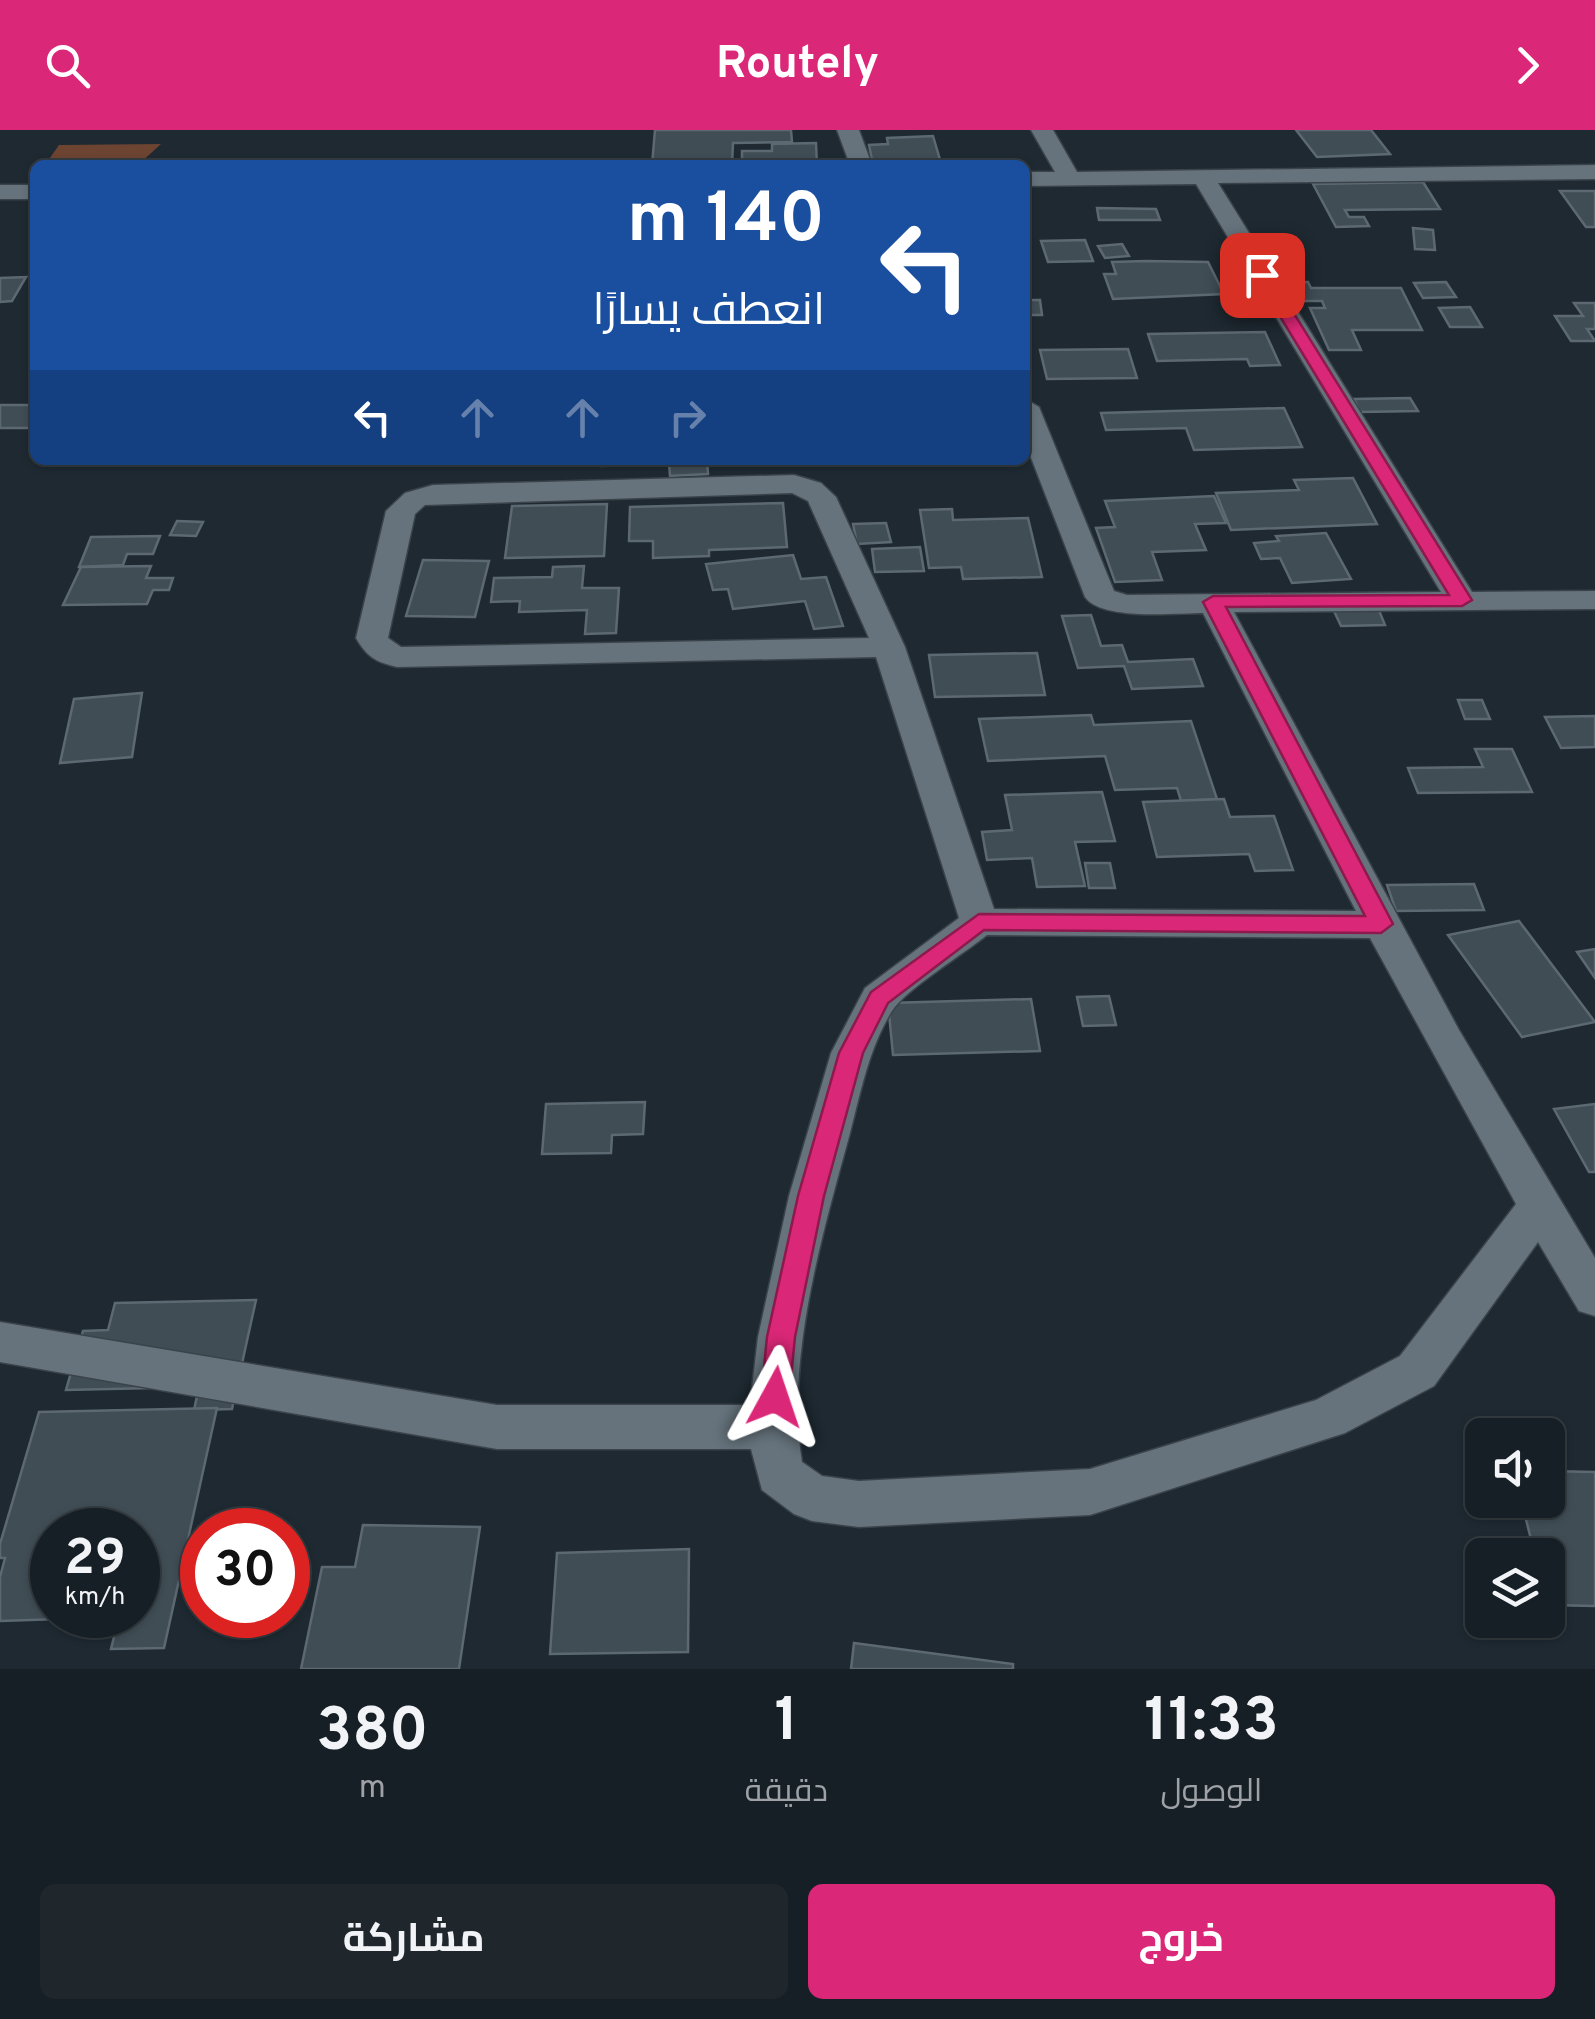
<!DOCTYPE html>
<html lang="ar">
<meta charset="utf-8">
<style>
body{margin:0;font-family:Overpass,Cairo,sans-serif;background:#1f272d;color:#f1f3f6;direction:rtl;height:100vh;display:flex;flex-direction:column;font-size:38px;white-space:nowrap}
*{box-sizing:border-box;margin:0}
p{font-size:32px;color:#9ea2a7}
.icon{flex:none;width:55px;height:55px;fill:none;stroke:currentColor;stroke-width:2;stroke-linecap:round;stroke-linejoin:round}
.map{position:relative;height:1539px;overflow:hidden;direction:ltr}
.sheet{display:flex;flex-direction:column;background:#161f25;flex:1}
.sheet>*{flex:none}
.hud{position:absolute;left:30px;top:30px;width:1000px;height:305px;border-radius:15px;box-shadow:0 2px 8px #0004,0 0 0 2px #353d42;direction:rtl;background:#1a4fa0;color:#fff;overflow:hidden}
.fabs{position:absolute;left:1465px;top:1288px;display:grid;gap:20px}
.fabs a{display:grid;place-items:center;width:100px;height:100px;border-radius:15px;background:#161f25;box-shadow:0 2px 8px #0004,0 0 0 2px #353d42;font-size:50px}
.speed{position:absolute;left:30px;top:1378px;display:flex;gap:20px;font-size:50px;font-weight:700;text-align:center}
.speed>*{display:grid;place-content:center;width:130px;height:130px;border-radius:50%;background:#161f25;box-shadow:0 2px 8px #0004,0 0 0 2px #353d42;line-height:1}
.speed small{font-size:25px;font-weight:400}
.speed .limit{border:15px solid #d22;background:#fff;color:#111}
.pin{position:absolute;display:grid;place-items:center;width:85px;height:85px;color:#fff;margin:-42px;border-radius:20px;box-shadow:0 5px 15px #0006}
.me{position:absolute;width:110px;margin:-55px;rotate:5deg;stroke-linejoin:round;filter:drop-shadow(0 0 8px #0008)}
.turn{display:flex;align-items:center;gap:35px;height:210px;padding:0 40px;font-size:45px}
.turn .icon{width:130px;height:130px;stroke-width:2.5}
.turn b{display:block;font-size:70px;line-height:85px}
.lanes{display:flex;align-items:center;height:95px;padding:0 40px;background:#0003;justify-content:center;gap:50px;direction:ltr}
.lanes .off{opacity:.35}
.eta{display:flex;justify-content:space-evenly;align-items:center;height:170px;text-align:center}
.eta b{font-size:60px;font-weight:700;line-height:70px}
.action{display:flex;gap:20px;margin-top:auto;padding:20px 40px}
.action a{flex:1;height:115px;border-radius:15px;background:#db2777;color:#fff;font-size:40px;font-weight:700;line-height:115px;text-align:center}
.action a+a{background:#1f272d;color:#f1f3f6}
header{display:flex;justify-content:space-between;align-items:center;height:130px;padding:0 40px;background:#db2777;color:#fff;font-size:45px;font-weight:700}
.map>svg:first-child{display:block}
</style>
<header><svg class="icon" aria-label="forward" viewBox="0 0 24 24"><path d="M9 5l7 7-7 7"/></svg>Routely<svg class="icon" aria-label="search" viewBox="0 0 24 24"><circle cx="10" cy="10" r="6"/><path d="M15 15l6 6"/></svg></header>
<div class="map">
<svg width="1595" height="1539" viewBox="0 0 1595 1539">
<rect width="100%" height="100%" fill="#1e2931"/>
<polygon fill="#6d4432" points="161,14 138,35 45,35 59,15"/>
<g fill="#404d55" stroke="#5d6972" stroke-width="2.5" fill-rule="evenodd">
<polygon points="655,0 791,0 792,12 733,13 732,35 652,35"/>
<polygon points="1296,0 1371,0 1390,24 1317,27"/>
<polygon points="933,6 941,33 873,35 869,15 888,14 887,8"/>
<polygon points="816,13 817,35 742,35 742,21 772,21 772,14"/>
<polygon points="1423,52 1440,79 1345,80 1349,87 1364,87 1369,96 1336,97 1313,54"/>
<polygon points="1560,61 1595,61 1595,97 1586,97"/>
<polygon points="1097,78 1156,79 1160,90 1099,90"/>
<polygon points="1413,98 1433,100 1435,120 1415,119"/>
<polygon points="1085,110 1093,131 1048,132 1041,111"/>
<polygon points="1122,114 1129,126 1105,128 1098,116"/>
<polygon points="1146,131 1208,132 1224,164 1113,169 1104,144 1116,144 1112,132"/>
<polygon points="26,147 12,171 0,172 0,148"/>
<polygon points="1284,152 1308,152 1311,158 1401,158 1422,200 1352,200 1361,220 1329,220 1310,178 1325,178 1322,171 1292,171"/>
<polygon points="1446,152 1456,167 1423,168 1414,153"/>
<polygon points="1025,170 1040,170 1042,185 1025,185"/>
<polygon points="1574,173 1595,173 1595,199 1587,199 1595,211 1571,211 1555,186 1583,186"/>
<polygon points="1470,177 1482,197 1450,197 1439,178"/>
<polygon points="1265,202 1280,235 1250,236 1247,229 1157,231 1148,204"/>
<polygon points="1128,219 1137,248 1047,249 1040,220"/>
<polygon points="1410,268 1418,281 1360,282 1354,269"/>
<polygon points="0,275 35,275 34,298 0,298"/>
<polygon points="1284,278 1302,317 1194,320 1186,298 1106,300 1101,283"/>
<polygon points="602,330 707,330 708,344 670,346 669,333 602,336"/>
<polygon points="1353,348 1377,394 1231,400 1216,363 1299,360 1294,350"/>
<polygon points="1214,366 1226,393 1195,394 1206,420 1152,422 1162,450 1115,452 1096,398 1115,397 1105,371"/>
<polygon points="783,373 787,417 709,420 709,426 653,428 653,411 629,411 630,377"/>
<polygon points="607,374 604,426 505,428 512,376"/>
<polygon points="952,379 953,390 1028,388 1042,447 963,449 961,437 929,438 920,380"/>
<polygon points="177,391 203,392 196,406 170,405"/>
<polygon points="886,393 891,412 857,414 853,394"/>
<polygon points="1326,403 1351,449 1292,453 1280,428 1261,429 1254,413 1279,411 1276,406"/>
<polygon points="160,406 153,424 127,424 123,435 79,437 91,407"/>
<polygon points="920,417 924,441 875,442 872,419"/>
<polygon points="793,425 801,449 826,447 843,496 814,499 805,471 733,479 728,459 713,460 706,434"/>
<polygon points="423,430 489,431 475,487 406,486"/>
<polygon points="151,436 146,448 173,448 169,460 153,460 147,474 63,475 81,437"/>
<polygon points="584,436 582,458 619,458 616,503 585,504 587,480 519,482 520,471 491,472 494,448 552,447 553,437"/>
<polygon points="1378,478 1385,495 1341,496 1333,479"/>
<polygon points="1091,485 1101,516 1122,515 1128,532 1193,529 1203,556 1132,559 1124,536 1078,538 1062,486"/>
<polygon points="1037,523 1045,565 935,567 929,525"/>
<polygon points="142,563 132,627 60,633 74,569"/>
<polygon points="1458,570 1482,570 1490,589 1465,589"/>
<polygon points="1091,585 1094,595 1191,591 1217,669 1181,671 1177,658 1115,660 1105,626 988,631 979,589"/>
<polygon points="1595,586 1595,617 1561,618 1545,587"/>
<polygon points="1475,619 1512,619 1532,662 1418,663 1408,638 1483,637"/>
<polygon points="1102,662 1115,711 1075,712 1085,756 1037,757 1032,728 987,730 982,702 1012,700 1005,665"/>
<polygon points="1224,669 1230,687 1274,686 1293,740 1255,741 1249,724 1157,727 1143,672"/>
<polygon points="1085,733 1110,733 1115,758 1089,758"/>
<polygon points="1474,754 1484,780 1396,781 1387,755"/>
<polygon points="1519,791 1595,892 1522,907 1448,805"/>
<polygon points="1595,819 1595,848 1577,822"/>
<polygon points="1109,866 1116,895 1083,896 1077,867"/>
<polygon points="1031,869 1040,921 893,925 888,873"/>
<polygon points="645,972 643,1004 612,1005 611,1023 542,1024 546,974"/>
<polygon points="1595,974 1595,1042 1589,1042 1554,979"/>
<polygon points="256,1170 232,1279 194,1280 199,1257 66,1260 83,1201 108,1200 115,1173"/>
<path d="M217,1278L164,1518L111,1519L119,1487L0,1491V1447L5,1428H0V1414L39,1282ZM52,1400H138V1485H52Z"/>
<polygon points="1548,1341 1595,1342 1595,1476 1549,1475 1548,1425 1535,1425 1521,1370 1548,1370"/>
<polygon points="363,1395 480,1397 459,1539 301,1539 322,1437 355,1437"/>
<polygon points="689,1419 688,1522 550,1524 557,1423"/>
<polygon points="854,1513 1013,1534 1013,1539 851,1539"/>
</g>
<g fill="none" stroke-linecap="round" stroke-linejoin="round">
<g stroke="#3a434a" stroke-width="3">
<g id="street">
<polygon points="837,0 859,0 872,35 850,35"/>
<path d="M1031,0H1053L1077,42L1595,35V49L1218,53L1472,462L1595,461V479L1234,482L1459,900L1595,1128V1186L1579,1181L1538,1112L1434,1256L1345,1303L1090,1385L859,1397L812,1391L794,1384L762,1360L751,1319H497L0,1232V1192L497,1275H750L758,1207L789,1066L831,923L865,858L959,788L876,527L397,537C376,532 367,527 356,508L386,381L405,363L433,355L794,345L821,353L836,367L905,517L994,779L1356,781L1203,483C1175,483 1102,491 1085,467L1025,312V269L1039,277L1114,461L1127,465L1441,462L1196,54L1025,56V42H1055ZM792,363L808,371L869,508L401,517L388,508L415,384L425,375ZM987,805L1370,808L1516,1074L1400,1226L1316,1270L1090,1339L859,1351L822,1346L802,1332C785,1229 823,1102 850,1003C861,961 869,918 892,881C905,860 965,823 987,805Z"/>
<rect x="0" y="55" width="35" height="14"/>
</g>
</g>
<use href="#street" fill="#66737c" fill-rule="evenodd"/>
</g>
<polygon fill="#db2777" stroke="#8e194d" stroke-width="2.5" points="1257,142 1270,145 1472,470 1462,476 1226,477 1393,794 1381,803 984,800 888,873 863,923 824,1066 795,1207 789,1267 785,1276 775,1280 765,1276 761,1267 767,1207 798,1066 839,923 871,862 979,784 1365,786 1203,472 1213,466 1449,465 1255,145"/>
</svg>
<div class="fabs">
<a><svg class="icon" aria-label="sound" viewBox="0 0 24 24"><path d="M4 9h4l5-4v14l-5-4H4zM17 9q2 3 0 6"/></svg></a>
<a><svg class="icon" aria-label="layers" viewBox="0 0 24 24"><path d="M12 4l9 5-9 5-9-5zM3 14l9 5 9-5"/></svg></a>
</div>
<div class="speed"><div>29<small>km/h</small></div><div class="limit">30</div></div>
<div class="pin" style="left:1262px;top:145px;background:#d93025"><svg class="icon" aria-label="arrive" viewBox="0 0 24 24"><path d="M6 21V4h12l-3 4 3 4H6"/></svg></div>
<svg class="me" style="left:775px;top:1267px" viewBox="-20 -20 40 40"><path d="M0-17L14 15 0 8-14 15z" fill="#db2777" stroke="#fff" stroke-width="4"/></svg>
<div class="hud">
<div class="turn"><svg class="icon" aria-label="left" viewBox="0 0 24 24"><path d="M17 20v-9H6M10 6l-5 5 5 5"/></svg><div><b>140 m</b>انعطف يسارًا</div></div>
<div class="lanes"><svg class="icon" aria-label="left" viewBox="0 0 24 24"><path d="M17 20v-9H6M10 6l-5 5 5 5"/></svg><svg class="icon off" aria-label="ahead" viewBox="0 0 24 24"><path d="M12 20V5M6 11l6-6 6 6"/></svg><svg class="icon off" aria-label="ahead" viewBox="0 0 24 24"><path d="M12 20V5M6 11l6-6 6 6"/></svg><svg class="icon off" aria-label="right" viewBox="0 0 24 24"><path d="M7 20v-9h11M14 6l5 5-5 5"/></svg></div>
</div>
</div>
<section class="sheet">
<div class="eta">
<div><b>11:33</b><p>الوصول</p></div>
<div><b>1</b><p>دقيقة</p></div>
<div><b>380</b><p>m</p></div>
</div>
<div class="action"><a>خروج</a><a>مشاركة</a></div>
</section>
